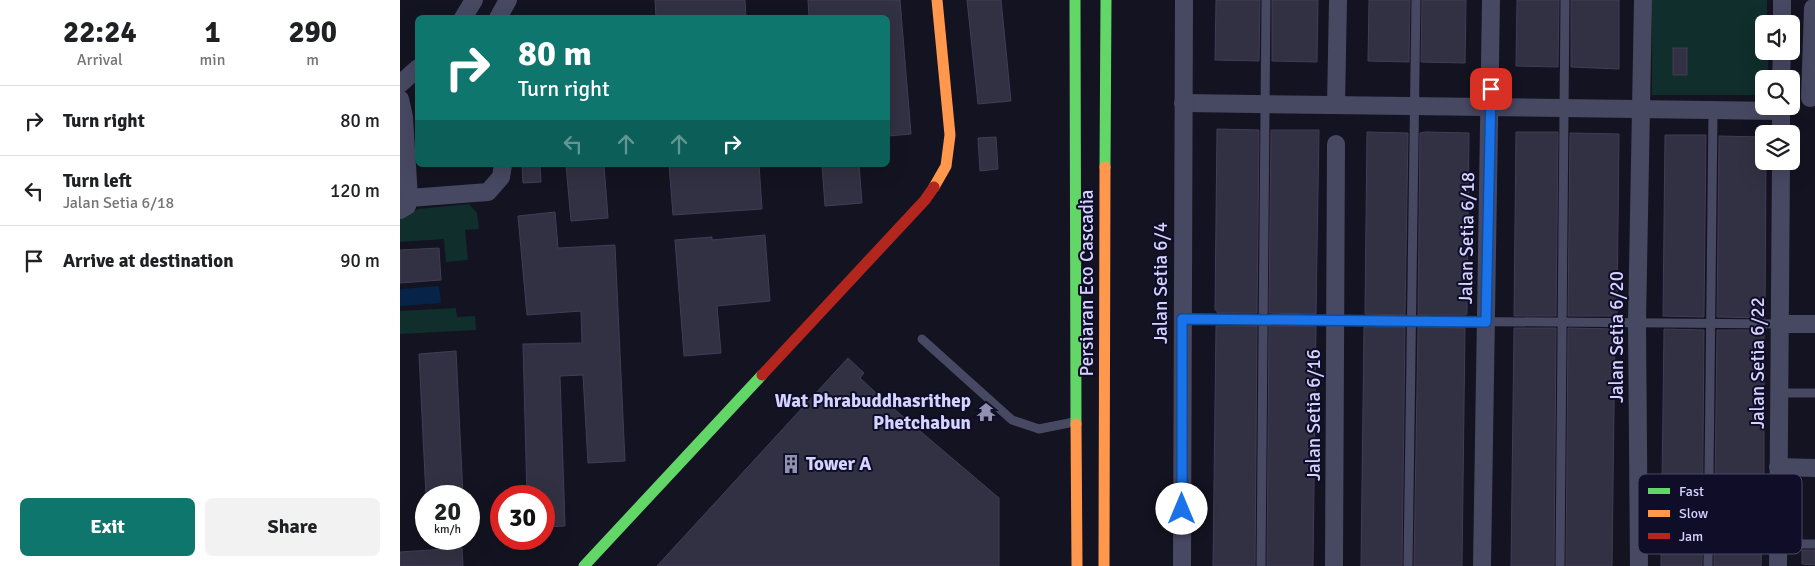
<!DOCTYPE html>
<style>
body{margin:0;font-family:Signika,sans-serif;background:#f2f2f2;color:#202124;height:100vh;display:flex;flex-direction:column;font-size:19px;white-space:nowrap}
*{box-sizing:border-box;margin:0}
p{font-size:16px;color:#757577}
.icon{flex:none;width:28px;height:28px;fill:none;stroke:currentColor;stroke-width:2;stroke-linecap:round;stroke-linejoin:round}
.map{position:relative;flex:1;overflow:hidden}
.details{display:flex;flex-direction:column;background:#fff;width:400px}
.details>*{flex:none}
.banner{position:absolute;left:15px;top:15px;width:475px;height:152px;border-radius:8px;box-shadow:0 5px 20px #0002;background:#0f766e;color:#fff;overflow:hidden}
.buttons{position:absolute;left:1355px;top:15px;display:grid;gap:10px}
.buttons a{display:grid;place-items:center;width:45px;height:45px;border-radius:8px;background:#fff;box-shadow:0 5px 20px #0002;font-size:25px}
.speed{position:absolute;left:15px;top:485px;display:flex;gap:10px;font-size:25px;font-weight:700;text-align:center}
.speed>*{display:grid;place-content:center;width:65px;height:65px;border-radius:50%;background:#fff;box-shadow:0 5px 20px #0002;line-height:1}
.speed small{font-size:12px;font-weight:400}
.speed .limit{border:8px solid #d22;background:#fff;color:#111}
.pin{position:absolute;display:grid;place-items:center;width:42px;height:42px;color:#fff;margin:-21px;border-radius:10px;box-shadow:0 2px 8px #0006}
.me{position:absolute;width:55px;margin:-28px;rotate:0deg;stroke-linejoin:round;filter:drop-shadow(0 0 4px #0008)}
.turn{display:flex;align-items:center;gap:18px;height:105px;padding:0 20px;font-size:22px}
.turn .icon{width:65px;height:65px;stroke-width:2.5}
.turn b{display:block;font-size:35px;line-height:42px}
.lanes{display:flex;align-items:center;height:48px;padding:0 20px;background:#0003;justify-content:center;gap:25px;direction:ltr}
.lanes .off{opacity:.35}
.eta{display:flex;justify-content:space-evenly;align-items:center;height:85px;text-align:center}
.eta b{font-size:30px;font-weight:700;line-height:35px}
.action{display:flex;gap:10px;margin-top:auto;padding:10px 20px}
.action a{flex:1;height:58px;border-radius:8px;background:#0f766e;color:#fff;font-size:20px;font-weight:700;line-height:58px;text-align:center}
.action a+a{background:#f2f2f2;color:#202124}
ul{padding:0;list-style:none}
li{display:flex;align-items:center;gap:15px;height:70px;padding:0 20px;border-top:1px solid #e0e0e0}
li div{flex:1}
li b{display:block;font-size:19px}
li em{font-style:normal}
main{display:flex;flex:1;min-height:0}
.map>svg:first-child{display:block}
</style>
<main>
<section class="details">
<div class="eta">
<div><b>22:24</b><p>Arrival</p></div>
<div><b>1</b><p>min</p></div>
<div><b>290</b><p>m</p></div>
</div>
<ul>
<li><svg class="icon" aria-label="right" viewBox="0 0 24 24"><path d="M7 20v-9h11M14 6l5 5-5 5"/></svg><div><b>Turn right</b></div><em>80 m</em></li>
<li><svg class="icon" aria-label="left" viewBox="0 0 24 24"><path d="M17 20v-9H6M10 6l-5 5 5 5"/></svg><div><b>Turn left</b><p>Jalan Setia 6/18</p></div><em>120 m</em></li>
<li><svg class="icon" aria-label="arrive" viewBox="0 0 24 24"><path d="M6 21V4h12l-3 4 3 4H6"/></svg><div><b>Arrive at destination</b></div><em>90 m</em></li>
</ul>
<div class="action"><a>Exit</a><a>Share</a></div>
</section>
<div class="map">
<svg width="1415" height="566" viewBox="0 0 1415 566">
<rect width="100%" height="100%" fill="#141321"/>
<g fill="#102e2c">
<polygon points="1252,0 1367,0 1367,24 1364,24 1364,51 1368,51 1368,79 1364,79 1364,95 1252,95"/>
<polygon points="69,204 77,213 79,229 65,230 68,260 46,262 44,239 0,242 0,218 18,209"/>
<polygon points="56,308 57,317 75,316 76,330 0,334 0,311"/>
</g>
<polygon fill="#082348" points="39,286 41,303 0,306 0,289"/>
<g fill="#323143" stroke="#403d56">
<polygon points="255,0 345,0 346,18 256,18"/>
<polygon points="408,0 500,0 511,134 488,136 488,18 409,18"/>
<polygon points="567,0 601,0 611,101 578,104"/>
<polygon points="816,0 860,0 859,61 815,60"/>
<polygon points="872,0 918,0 917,62 872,61"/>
<polygon points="969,0 1010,0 1009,62 968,61"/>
<polygon points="1022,0 1066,0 1065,63 1021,62"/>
<polygon points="1117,0 1159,0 1158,67 1116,66"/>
<polygon points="1171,0 1219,0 1219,69 1171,67"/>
<rect x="1273" y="48" width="14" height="27"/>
<polygon points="817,129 859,130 857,313 817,313 817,310 815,310"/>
<polygon points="871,130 919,130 916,314 869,313"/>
<polygon points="967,132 1008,133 1005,315 965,314"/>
<polygon points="1026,132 1069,133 1067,314 1065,315 1018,315 1020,133"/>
<polygon points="1116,132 1158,132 1156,316 1114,316"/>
<polygon points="1170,133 1219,134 1217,315 1215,316 1168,316"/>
<polygon points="1265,135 1306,135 1304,317 1263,316"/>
<polygon points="1319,136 1364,137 1364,161 1366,161 1365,318 1317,317"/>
<polygon points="596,137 598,169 580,171 578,138"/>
<polygon points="122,165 140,165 141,182 123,183"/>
<polygon points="166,165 204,165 208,218 171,221"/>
<polygon points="269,165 359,165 362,209 273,215"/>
<polygon points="422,165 459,165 462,203 425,206"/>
<polygon points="155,212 158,248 215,245 225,461 188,463 183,375 160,376 165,526 144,527 144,496 127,496 123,344 182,343 181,311 127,315 118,216"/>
<polygon points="365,235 370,301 317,306 321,353 284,356 275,240 312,237 312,240"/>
<polygon points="39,248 41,280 0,283 0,250"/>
<polygon points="816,326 857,326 855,566 813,566"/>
<polygon points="869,326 916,326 913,566 867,566"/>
<polygon points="964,327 1005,327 1002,566 961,566"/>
<polygon points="1018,327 1065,328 1062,566 1014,566"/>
<polygon points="1114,328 1156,328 1154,566 1111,566"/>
<polygon points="1168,328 1215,329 1212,566 1166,566"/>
<polygon points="1264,329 1304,330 1302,566 1261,566"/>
<polygon points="1317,330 1364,330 1364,477 1361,566 1314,566"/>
<polygon points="56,351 63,496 26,496 19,354"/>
<polygon points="448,358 464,373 460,378 487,403 599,498 599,566 257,566"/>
<polygon points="62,548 63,566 0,566 0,552"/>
<polygon points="1402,550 1415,550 1415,565 1402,564"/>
</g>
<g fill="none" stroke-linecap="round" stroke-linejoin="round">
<g stroke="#474862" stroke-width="9">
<polyline points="782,319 1380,324"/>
<polyline points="522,339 612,420 639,429 674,422"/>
<polyline points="1379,393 1415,393"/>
<polyline points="1378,544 1415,544"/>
<polyline points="861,566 866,0"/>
<polyline points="1008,566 1016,0"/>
<polyline points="1160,566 1165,0"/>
<polyline points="1308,566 1313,110"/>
</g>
<g stroke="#474862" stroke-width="18">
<polyline points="63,18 74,0"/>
<polyline points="98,18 108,0"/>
<polyline points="1382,24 1382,0"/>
<polyline points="1381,79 1382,51"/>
<polyline points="0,84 18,68"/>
<polyline points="1410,98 1413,8 1415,8"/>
<polyline points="0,99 4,117 9,198 7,206 0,210"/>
<polyline points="783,103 1381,111"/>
<polyline points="936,105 938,0"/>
<polyline points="1381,134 1381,106"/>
<polyline points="9,198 88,192 101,177 103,165"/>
<polyline points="1380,324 1415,324"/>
<polyline points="1378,467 1415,468"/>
<polyline points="782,566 784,0"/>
<polyline points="934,566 936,144"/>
<polyline points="1082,566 1091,0"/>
<polyline points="1239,566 1237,323 1243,0"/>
<polyline points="1378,566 1381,161"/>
</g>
<g stroke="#63d668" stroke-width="11">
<polyline points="675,0 676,424"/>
<polyline points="705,167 706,0"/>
<polyline points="184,566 362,375"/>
</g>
<g stroke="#ff974d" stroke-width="11">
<polyline points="534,187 546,166 550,135 537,0"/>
<polyline points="676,424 677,566"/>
<polyline points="704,566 705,167"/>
</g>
<polyline stroke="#b3261e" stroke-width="11" points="362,375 525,200 534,187"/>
</g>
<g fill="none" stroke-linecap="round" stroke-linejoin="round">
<g stroke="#114b97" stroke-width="12">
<polyline id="route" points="782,509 782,319 1086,322 1091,89"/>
</g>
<use href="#route" stroke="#1a73e8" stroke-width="9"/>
</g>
<defs>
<g id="temple-bare" transform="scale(1.5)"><path d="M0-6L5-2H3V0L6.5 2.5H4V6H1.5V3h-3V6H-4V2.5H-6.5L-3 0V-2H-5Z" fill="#9190b1" stroke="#0f0d27" stroke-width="2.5" paint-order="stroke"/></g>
<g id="building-bare" transform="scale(1.5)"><path d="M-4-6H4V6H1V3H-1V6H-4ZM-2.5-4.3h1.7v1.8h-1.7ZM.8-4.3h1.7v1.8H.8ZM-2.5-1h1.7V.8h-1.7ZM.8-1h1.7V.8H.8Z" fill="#9190b1" stroke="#0f0d27" stroke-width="2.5" paint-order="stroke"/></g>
</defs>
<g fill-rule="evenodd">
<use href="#temple-bare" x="586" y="412"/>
<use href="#building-bare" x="391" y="464"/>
</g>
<g text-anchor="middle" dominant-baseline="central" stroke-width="4" stroke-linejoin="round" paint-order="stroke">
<g font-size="19" fill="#d5d3ff" stroke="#0f0d27">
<text transform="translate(1067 238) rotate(-89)">Jalan Setia 6/18</text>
<text transform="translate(687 283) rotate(-90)">Persiaran Eco Cascadia</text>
<text transform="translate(761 283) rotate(-90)">Jalan Setia 6/4</text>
<text transform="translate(1217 337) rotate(-90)">Jalan Setia 6/20</text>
<text transform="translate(1358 363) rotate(-90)">Jalan Setia 6/22</text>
<text transform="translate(914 415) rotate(-90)">Jalan Setia 6/16</text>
</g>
<g font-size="19" font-weight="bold" fill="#d5d3ff" stroke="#0f0d27" text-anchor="end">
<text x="571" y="401">Wat Phrabuddhasrithep<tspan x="571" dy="22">Phetchabun</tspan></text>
<text x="406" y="464" text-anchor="start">Tower A</text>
</g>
</g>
<rect x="1238" y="474" width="164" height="80" rx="8" fill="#0f0d27" stroke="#4a4868" stroke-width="1"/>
<rect x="1248" y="488" width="22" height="6" fill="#63d668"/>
<rect x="1248" y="510" width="22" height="7" fill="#ff974d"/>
<rect x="1248" y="533" width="22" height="6" fill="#b3261e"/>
<g font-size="14" fill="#d5d3ff">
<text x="1279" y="496">Fast</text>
<text x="1279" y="518">Slow</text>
<text x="1279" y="541">Jam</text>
</g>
</svg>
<div class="buttons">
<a><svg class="icon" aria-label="sound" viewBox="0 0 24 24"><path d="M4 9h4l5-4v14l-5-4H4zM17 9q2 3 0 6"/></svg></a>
<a><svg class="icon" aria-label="search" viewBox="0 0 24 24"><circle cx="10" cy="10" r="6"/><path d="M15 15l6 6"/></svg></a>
<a><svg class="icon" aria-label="layers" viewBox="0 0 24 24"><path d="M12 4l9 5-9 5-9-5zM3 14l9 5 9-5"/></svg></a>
</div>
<div class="speed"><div>20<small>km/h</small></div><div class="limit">30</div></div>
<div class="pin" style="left:1091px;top:89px;background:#d93025"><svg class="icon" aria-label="arrive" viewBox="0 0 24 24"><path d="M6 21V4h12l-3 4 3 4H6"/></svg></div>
<svg class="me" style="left:782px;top:509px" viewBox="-20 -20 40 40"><circle r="19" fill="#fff"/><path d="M0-13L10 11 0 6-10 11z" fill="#1a73e8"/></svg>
<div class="banner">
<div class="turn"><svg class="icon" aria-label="right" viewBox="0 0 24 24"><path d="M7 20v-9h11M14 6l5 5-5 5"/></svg><div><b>80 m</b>Turn right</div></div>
<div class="lanes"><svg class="icon off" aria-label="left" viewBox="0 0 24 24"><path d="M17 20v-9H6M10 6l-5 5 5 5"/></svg><svg class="icon off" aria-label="ahead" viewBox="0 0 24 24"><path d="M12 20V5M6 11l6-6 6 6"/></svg><svg class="icon off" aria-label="ahead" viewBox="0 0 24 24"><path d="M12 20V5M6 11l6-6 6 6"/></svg><svg class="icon" aria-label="right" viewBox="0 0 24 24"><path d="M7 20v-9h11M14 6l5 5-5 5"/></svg></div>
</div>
</div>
</main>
